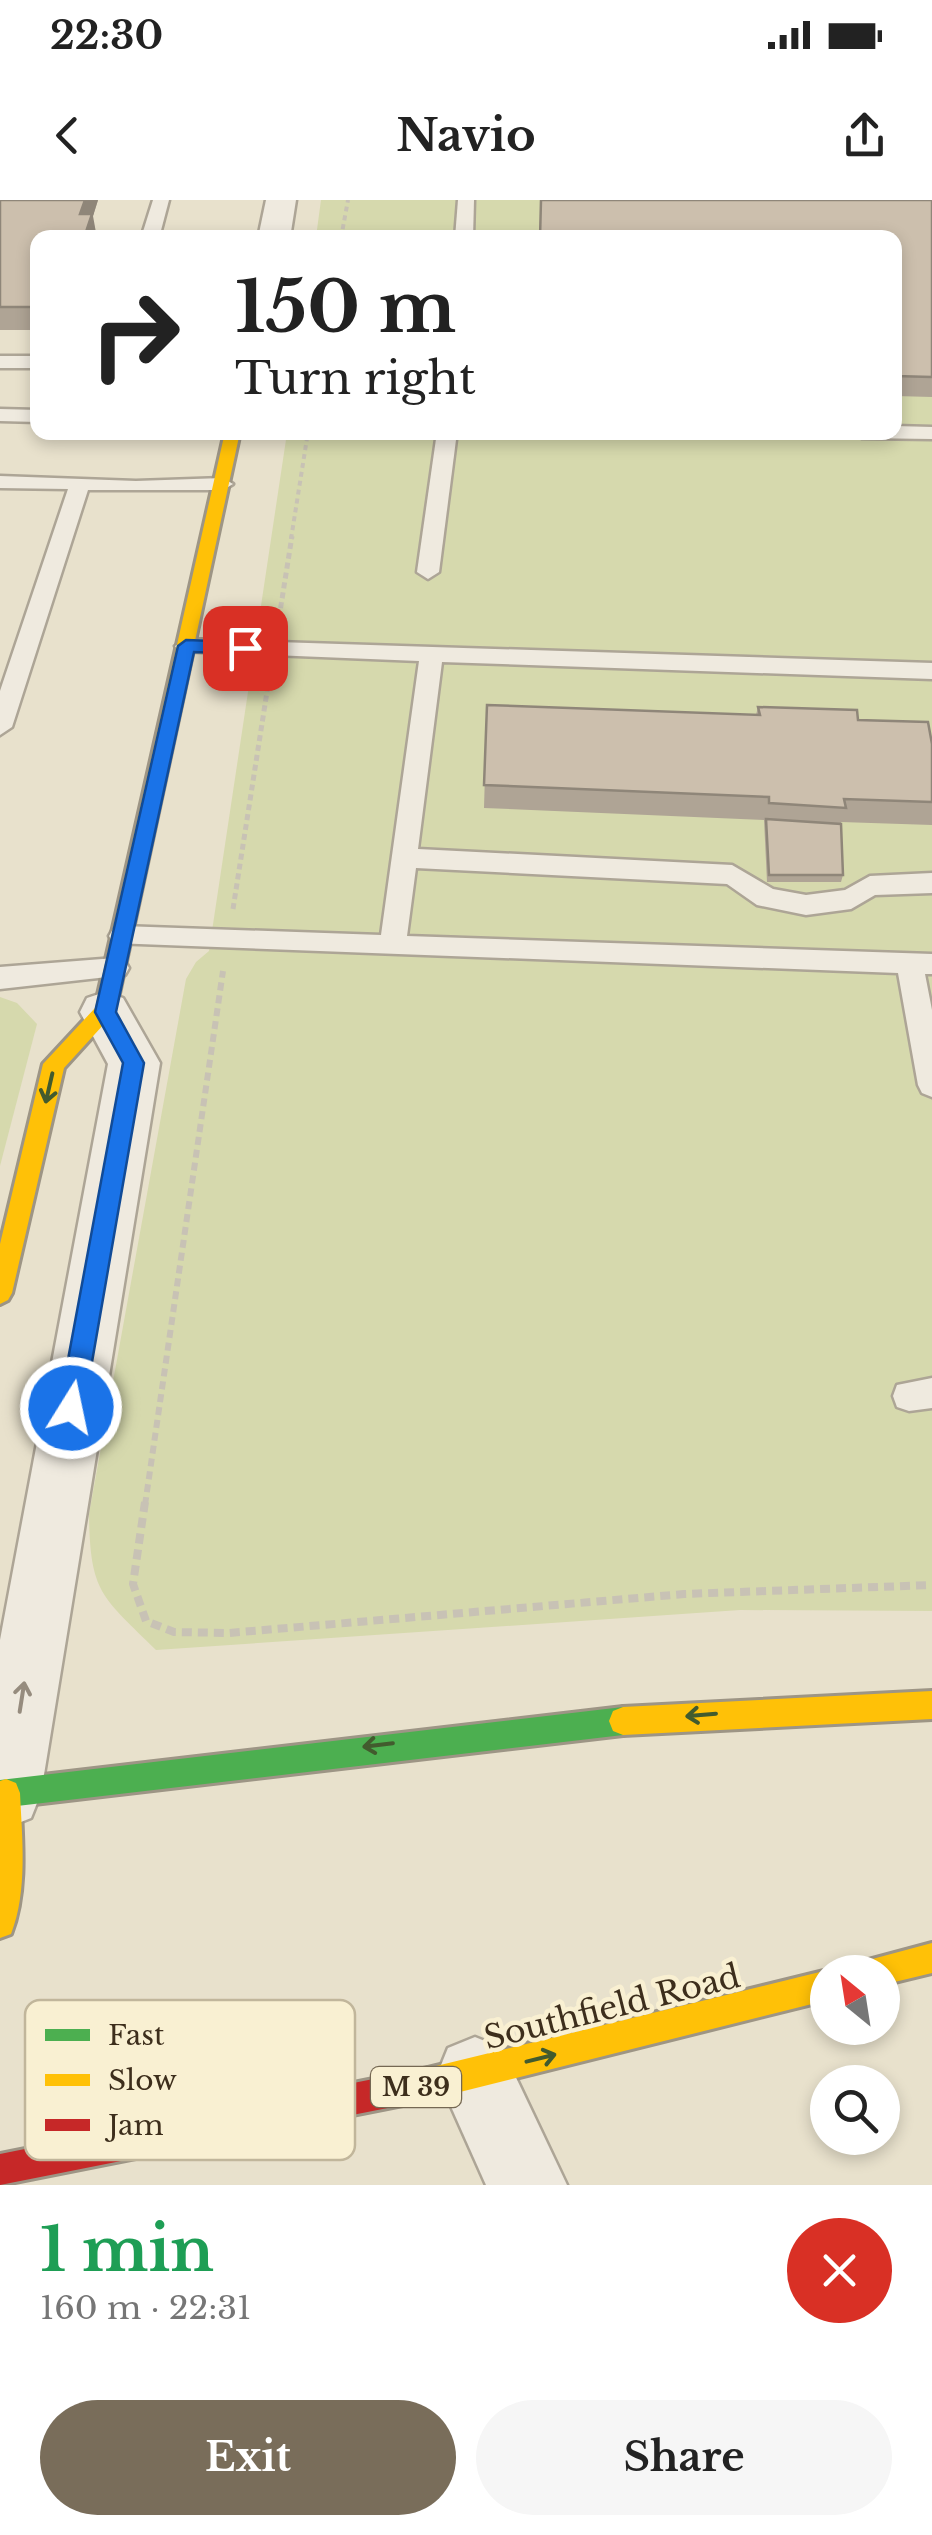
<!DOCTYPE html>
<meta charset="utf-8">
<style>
body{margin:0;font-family:"Libre Baskerville",serif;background:#f6f6f6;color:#222;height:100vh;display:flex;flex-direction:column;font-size:38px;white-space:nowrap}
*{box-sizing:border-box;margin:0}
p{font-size:32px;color:#767676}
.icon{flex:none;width:55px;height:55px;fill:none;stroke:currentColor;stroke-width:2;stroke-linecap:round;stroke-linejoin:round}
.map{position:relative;height:1985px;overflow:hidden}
.details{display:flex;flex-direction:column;background:#fff;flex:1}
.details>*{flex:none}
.hud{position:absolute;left:30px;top:30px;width:872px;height:210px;border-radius:20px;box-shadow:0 5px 15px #0003;background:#fff;color:#222;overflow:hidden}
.needle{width:65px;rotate:330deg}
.controls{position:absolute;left:810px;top:1755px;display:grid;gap:20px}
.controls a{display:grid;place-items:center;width:90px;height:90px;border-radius:50%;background:#fff;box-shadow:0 5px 15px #0003;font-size:50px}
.pin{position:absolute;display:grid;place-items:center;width:85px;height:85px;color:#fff;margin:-42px;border-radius:20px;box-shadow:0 5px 15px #0006}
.me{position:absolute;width:110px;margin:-55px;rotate:10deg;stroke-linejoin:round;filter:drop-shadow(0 0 8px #0008)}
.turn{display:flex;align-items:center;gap:35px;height:210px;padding:0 40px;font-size:45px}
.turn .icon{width:130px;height:130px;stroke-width:2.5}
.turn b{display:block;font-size:70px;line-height:85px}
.round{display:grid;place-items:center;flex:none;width:105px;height:105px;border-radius:52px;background:#f6f6f6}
.head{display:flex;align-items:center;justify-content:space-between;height:170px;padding:0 40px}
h1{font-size:60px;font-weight:700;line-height:75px;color:#1e9e55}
.action{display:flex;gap:20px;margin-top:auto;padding:20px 40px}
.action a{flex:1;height:115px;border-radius:60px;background:#796d5a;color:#fff;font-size:40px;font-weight:700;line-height:115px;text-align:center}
.action a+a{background:#f6f6f6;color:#222}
.status{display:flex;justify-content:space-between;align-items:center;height:70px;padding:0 50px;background:#fff;direction:ltr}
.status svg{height:28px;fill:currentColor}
header{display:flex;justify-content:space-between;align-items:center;height:130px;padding:0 40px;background:#fff;font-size:45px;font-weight:700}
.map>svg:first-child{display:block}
</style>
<div class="status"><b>22:30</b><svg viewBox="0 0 49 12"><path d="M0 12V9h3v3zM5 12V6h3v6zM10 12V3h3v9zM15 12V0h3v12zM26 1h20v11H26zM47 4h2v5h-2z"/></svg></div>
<header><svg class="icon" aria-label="back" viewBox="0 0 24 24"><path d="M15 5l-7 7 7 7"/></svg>Navio<svg class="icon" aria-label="share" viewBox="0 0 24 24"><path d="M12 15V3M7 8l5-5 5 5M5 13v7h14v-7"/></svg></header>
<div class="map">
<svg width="932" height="1985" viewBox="0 0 932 1985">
<rect width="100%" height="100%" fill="#e8e1cc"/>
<g fill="#d6d9ad">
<path d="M321,0H932V1411L740,1410L156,1450C102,1396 90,1394 89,1314L186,779L196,762L209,751L287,233L895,232V38L316,37Z"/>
<polygon points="0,797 17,803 37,824 0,966"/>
</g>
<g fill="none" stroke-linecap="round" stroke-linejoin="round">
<g stroke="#ada596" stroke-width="5">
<g id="lane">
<polygon points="153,0 169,0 159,38 141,38"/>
<polygon points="458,0 474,0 473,38 455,38"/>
<rect x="0" y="156" width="38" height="12"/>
<polygon points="0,209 38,210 38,222 0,221"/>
<polygon points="895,226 932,227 932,239 862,238 852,232 895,232"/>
<polygon points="437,232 457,232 439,372 428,379 417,372"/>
<polygon points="0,276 136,281 223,278 233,284 223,290 88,290 12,527 0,535 0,491 68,289 0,288"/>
<polygon points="186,439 932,463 932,479 442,462 418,649 732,665 773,689 806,695 845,690 870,676 932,673 932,693 875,695 851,709 806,715 757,705 727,684 416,668 407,736 932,754 932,774 925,774 932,810 932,897 922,893 918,885 898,773 113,743 109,736 113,729 122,726 381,735 419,461 178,451 175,446"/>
<polygon points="115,758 125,761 129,768 125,775 0,789 0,767"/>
<polygon points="932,1178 932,1208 909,1211 897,1207 893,1196 897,1185"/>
</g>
</g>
<g stroke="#ada596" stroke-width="5">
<g id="street">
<polygon points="266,0 296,0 290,38 258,38"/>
<polygon points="105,792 123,798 160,863 41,1593 31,1618 6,1628 0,1625 0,1440 108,864 80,812 87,798"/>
<polygon points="475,1837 502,1848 567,1985 486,1985 437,1875 448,1848"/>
</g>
</g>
<g stroke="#9d9585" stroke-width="6">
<polygon id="fast" points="623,1507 633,1511 637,1521 633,1531 623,1535 0,1608 0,1580"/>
</g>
<g stroke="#9d9585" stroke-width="6">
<g id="slow">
<polygon points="225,232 240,232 115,812 64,868 12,1093 8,1100 0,1104 0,1044 43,864 95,808"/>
<polygon points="932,1491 932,1519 623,1535 613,1531 609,1521 613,1511 623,1507"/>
<path d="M6,1579L16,1583L20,1593C22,1638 28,1691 11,1734L0,1738V1581Z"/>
<polygon points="932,1743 932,1773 882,1785 882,1772 861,1772 865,1761"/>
<polygon points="828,1770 834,1772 828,1772 828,1800 428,1900 417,1895 412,1884 417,1873 428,1868"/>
</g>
</g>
<g stroke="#9d9585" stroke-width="6">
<polygon id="jam" points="428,1868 439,1873 444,1884 439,1895 428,1900 0,1985 0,1954"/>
</g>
<g stroke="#c8c2b5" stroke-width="4" stroke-dasharray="5 4" stroke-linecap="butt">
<polyline points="341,38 348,0"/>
<polyline points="291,339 308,232"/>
</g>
<g stroke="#c8c2b5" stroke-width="5" stroke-dasharray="6 4" stroke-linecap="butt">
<polyline points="279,418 292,336"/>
<polyline points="233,709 269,479"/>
</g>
<polyline stroke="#c8c2b5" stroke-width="6" stroke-dasharray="8 5" stroke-linecap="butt" points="145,1305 223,771"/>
<polyline stroke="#c8c2b5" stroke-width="8" stroke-dasharray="10 6" stroke-linecap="butt" points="145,1302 133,1384 146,1421 174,1432 229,1433 684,1394 932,1385"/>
<use href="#lane" fill="#efeadf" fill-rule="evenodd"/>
<use href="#street" fill="#efeadf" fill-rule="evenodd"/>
<use href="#fast" fill="#4caf50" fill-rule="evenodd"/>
<use href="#slow" fill="#ffc107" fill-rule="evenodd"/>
<use href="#jam" fill="#c62828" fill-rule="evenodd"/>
</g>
<g fill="#afa495">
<polygon points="0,0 98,0 93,16 38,38 38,130 0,130"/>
<polygon points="932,0 932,197 895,196 895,38"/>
<polygon points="487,505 756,515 758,507 858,520 932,544 932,625 841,622 843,675 841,682 767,682 764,620 484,608"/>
</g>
<polygon fill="#8f8679" points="85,0 98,0 93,16 97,38 84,38 80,14"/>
<g fill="#ccbfad" stroke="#8f8679" stroke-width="2.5">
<polygon points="0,0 85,0 80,14 92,14 84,38 38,38 38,107 0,107"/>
<polygon points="541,0 932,0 932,177 895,176 895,38 540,38"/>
<polygon points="487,505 760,515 758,507 857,510 858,520 928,522 932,544 932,602 844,599 846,608 769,603 769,597 484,585"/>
<polygon points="766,619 841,624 843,675 769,675"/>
</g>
<defs><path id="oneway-shaft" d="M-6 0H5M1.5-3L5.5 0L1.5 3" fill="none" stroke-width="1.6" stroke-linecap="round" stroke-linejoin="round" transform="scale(2.5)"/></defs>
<g stroke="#425b2e">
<use href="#oneway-shaft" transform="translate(49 888) rotate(103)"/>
<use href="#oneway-shaft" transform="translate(701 1515) rotate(175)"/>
<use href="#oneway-shaft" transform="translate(378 1545) rotate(173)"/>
<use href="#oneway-shaft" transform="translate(541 1858) rotate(-14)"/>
</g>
<use stroke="#968c7e" href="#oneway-shaft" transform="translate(22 1497) rotate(-81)"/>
<polygon fill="#1a73e8" stroke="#114b97" stroke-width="2.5" points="186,440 245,442 253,448 245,454 194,452 116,812 144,863 84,1208 80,1216 71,1219 62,1216 59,1208 123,863 95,812 178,446"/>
<g text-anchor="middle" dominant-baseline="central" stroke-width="9" stroke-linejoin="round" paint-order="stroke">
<rect fill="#f9f0d2" stroke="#756853" stroke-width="2.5" x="371" y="1867" width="90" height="40" rx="8"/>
<g font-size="25" font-weight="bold" fill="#3d2e1c">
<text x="416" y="1887">M 39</text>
</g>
<g font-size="32" fill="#3d2e1c" stroke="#f9f0d2">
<text transform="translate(612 1807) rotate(-14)">Southfield Road</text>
</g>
</g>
<rect x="25" y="1800" width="330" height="160" rx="15" fill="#f9f0d2" stroke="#c1b69b" stroke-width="2.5"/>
<rect x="45" y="1829" width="45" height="12" fill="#4caf50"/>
<rect x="45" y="1874" width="45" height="12" fill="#ffc107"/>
<rect x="45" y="1919" width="45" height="12" fill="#c62828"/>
<g font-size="28" fill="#3d2e1c">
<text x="108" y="1845">Fast</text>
<text x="108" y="1890">Slow</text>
<text x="108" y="1935">Jam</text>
</g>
</svg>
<div class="controls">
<a><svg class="needle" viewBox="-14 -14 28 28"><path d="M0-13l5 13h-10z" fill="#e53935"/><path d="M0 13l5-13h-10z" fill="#767676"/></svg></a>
<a><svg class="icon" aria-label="search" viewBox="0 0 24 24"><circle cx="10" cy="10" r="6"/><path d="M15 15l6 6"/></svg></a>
</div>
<div class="pin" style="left:245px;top:448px;background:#d93025"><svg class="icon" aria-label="arrive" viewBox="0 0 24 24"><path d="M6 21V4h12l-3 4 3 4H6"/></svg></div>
<svg class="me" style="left:71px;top:1208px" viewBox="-20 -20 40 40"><circle r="17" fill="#1a73e8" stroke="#fff" stroke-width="3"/><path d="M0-11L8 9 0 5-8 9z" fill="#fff"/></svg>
<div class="hud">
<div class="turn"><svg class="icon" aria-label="right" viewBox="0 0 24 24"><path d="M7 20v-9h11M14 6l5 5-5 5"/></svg><div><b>150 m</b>Turn right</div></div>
</div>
</div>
<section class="details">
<div class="head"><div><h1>1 min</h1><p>160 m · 22:31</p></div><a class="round" style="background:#d93025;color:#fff"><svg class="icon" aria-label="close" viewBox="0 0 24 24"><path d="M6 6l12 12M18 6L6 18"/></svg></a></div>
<div class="action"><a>Exit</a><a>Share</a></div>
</section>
